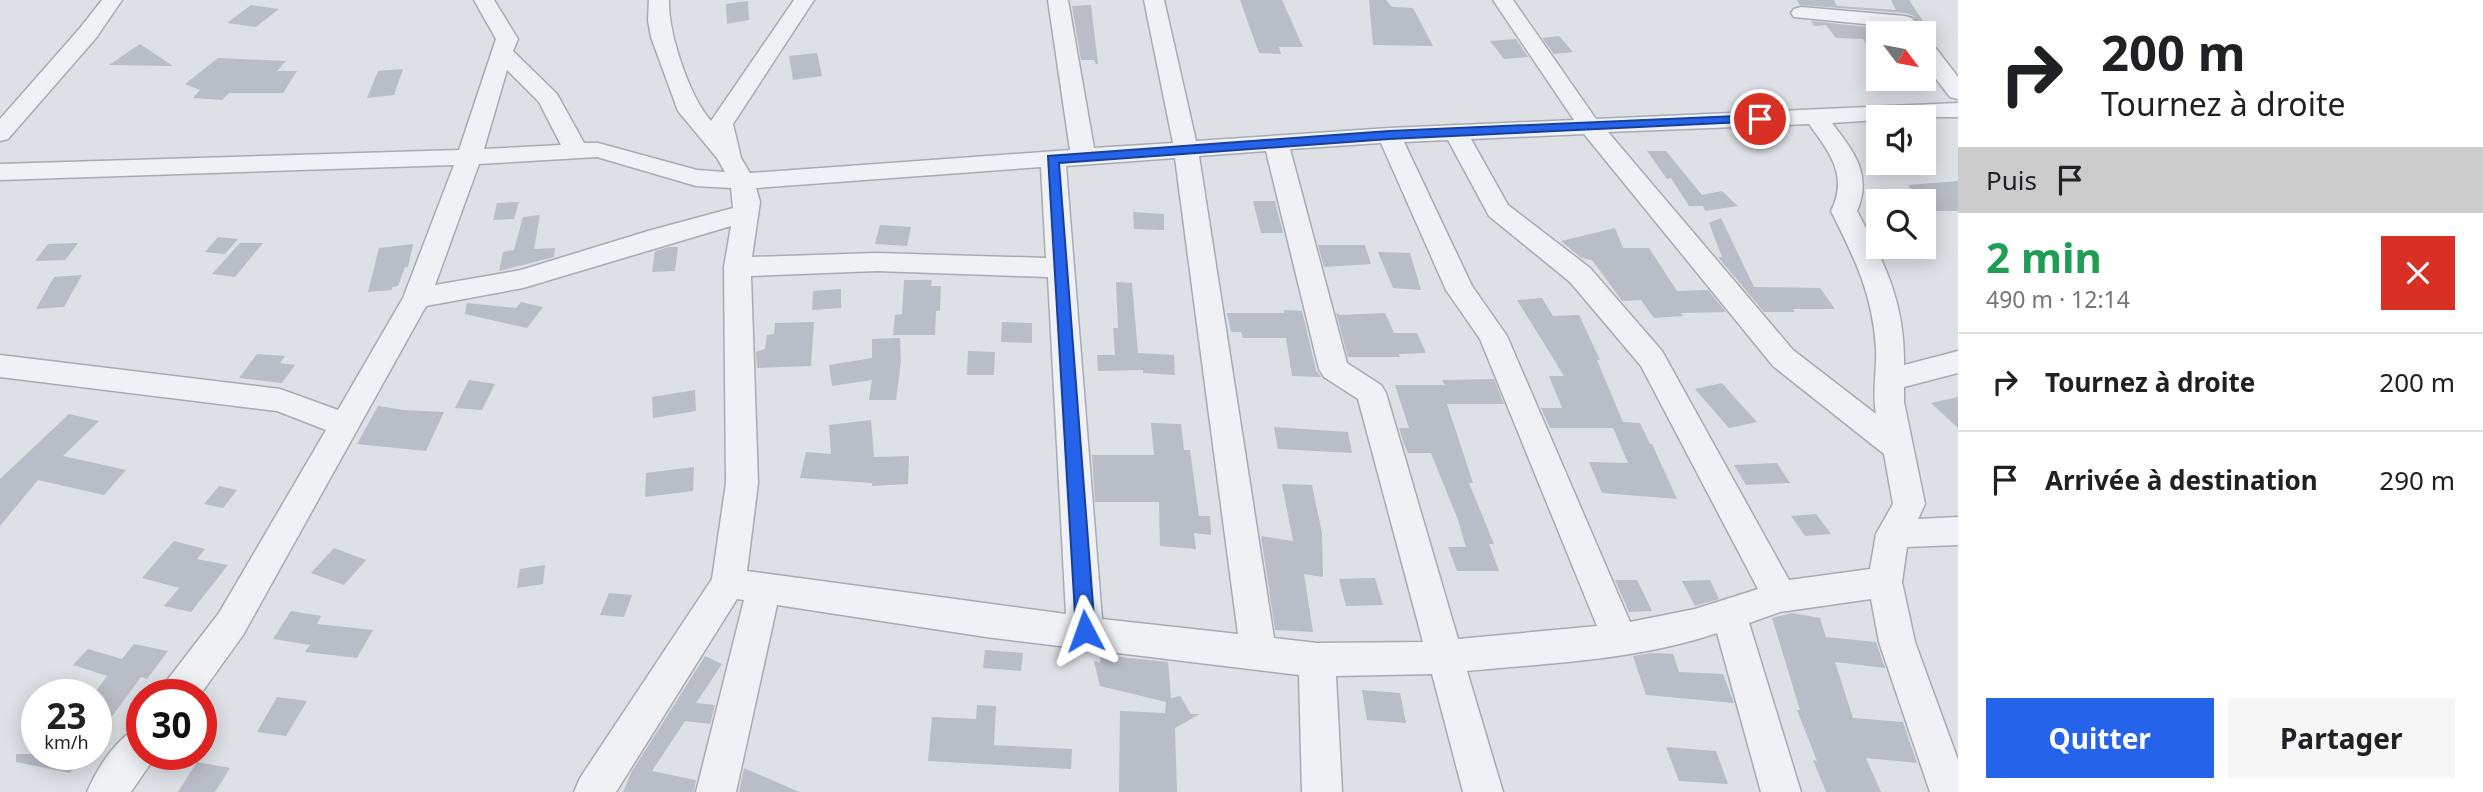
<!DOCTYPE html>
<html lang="fr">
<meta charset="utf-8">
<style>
body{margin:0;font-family:"Noto Sans",sans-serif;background:#f6f6f6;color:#202124;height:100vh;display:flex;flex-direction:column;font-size:26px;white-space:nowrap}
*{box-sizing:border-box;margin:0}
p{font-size:23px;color:#757577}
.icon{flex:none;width:38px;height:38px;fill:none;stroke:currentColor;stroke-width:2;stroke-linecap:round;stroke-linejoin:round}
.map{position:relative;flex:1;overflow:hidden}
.panel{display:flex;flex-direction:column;background:#fff;width:525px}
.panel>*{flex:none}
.top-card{background:#fff;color:#202124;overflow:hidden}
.needle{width:46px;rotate:122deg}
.fabs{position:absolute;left:1866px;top:21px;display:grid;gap:14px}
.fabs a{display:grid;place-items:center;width:70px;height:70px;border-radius:0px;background:#fff;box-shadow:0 4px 18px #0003;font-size:35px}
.speed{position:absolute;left:21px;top:679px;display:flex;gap:14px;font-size:35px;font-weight:700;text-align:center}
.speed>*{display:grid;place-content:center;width:91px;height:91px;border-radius:50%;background:#fff;box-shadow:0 4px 18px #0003;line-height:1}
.speed small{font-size:18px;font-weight:400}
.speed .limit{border:10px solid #d22;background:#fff;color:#111}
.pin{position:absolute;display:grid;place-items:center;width:60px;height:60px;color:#fff;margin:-30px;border:4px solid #fff;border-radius:50%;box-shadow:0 2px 7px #0007}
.me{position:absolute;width:77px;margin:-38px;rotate:356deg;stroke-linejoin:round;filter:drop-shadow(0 0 5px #0008)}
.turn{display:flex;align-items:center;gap:24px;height:147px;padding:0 28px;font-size:32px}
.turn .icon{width:91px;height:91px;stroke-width:2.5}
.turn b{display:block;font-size:49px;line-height:60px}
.then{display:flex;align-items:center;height:66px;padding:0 28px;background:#0003;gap:14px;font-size:26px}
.round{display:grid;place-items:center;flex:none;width:74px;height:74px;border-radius:0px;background:#f6f6f6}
.summary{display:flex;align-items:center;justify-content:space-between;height:119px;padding:0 28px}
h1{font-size:42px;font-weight:700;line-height:52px;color:#1e9e55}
.primary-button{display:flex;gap:14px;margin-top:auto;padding:14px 28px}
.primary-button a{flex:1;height:80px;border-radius:0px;background:#2563eb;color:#fff;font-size:28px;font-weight:700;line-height:80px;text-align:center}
.primary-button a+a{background:#f6f6f6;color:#202124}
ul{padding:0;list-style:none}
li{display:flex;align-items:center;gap:21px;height:98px;padding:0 28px;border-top:2px solid #e0e0e0}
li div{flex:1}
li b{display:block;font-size:26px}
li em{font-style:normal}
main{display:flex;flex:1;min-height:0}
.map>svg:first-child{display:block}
</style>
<main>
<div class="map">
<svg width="1958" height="792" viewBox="0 0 1958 792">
<rect width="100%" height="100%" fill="#dde1e6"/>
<g fill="#b8bdc6">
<polygon points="1240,0 1282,0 1303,47 1279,47 1281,54 1259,53"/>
<polygon points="1369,0 1386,0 1392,7 1413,8 1433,46 1373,45"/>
<polygon points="1797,0 1834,0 1837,6 1896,10 1891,0 1909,0 1931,33 1878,33 1878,63 1863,39 1836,38 1826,25 1814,26 1811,21 1905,31 1913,29 1917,24 1914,16 1905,13 1800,5"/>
<polygon points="748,1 749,20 727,24 726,4"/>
<polygon points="251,5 279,9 256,27 227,23"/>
<polygon points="1091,5 1098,64 1096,64 1094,60 1081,60 1072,6"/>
<polygon points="1559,36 1573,52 1554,54 1542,38"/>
<polygon points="1516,39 1528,57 1504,59 1490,41"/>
<polygon points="140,44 173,66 109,65"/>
<polygon points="817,53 822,76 793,80 789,56"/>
<polygon points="218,58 286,61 277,71 297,71 283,93 229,93 222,100 193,98 200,90 185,84"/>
<polygon points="403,69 394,95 367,98 378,71"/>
<polygon points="1647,151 1666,151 1702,195 1722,191 1738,206 1705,211 1703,206 1689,206 1671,178 1667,179"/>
<polygon points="1958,181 1958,211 1924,211 1923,201 1914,201 1906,192 1911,189 1908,185"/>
<polygon points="1253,201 1275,201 1283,233 1261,233"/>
<polygon points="519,202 514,219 493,220 497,203"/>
<polygon points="1133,212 1164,214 1164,230 1134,229"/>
<polygon points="540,215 534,249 555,248 554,257 499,271 503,252 514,250 523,217"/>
<polygon points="1721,218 1754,287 1820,288 1835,309 1793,309 1795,312 1764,312 1718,257 1722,257 1709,223"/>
<polygon points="880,225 911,227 907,246 875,244"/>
<polygon points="1615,228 1623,248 1649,248 1677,291 1708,290 1726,312 1681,313 1683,316 1654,318 1641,300 1622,301 1593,261 1580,257 1561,241"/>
<polygon points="218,237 238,239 225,254 205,252"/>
<polygon points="78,243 65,260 35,261 48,244"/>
<polygon points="240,243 263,243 235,277 212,274"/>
<polygon points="413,244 408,267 405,267 398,286 392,287 392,290 368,292 379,248"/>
<polygon points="1318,245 1365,245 1371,264 1324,267"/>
<polygon points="669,247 678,247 675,271 652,272 655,251"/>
<polygon points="1378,252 1410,253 1421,290 1393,288"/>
<polygon points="82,275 64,307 36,309 54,277"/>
<polygon points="904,280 932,280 931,286 941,286 940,311 936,311 935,335 893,335 895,315 902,314"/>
<polygon points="1116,282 1132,283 1138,353 1174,355 1175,375 1143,373 1143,370 1098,371 1097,355 1115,355 1113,328 1118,328"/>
<polygon points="841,289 841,308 812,310 813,291"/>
<polygon points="1542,298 1553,316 1579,315 1600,360 1597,360 1623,422 1640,423 1650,444 1652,444 1677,499 1602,493 1589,462 1628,463 1613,428 1550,428 1541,408 1562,408 1549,376 1564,376 1517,300"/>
<polygon points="521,302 543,307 527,328 465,314 467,303 516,308"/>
<polygon points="1284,310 1302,311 1316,370 1321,377 1292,376 1286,338 1243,338 1241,332 1231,332 1227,313 1284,313"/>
<polygon points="1336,313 1340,315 1385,313 1394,333 1417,333 1426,353 1399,354 1400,357 1348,357"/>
<polygon points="814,322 811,366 757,368 756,352 765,349 767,335 774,334 775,323"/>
<polygon points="1002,322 1032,323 1032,343 1001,342"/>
<polygon points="900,338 901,361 896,400 869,400 872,380 832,386 829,365 872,358 872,339"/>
<polygon points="968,351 995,352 994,375 967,375"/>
<polygon points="257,354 285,356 280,363 295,365 282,383 239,378"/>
<polygon points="1494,379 1504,404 1447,404 1473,483 1469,483 1494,544 1489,544 1499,571 1457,571 1448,547 1466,547 1458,520 1431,453 1408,453 1404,444 1399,428 1409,428 1395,385 1445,385 1442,380"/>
<polygon points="469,380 495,384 482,410 455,408"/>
<polygon points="1722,383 1736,399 1757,422 1729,428 1695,389"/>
<polygon points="695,390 696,411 653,418 652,397"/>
<polygon points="1958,397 1958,428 1931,403"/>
<polygon points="378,406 404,410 444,412 426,451 357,444"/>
<polygon points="69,414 99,421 63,456 126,470 104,495 38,480 0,526 0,479"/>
<polygon points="871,420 874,457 909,456 908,484 872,486 872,483 800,478 806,452 831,454 829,425"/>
<polygon points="1151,423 1181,424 1184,450 1190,450 1199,516 1210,516 1211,535 1194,533 1196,549 1160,546 1159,502 1095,502 1092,455 1154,455"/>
<polygon points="1274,427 1348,432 1352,453 1278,449"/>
<polygon points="1777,463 1790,483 1746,485 1734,465"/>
<polygon points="694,467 693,491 645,497 646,473"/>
<polygon points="1282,484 1312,485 1322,533 1323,577 1304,574 1313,632 1275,630 1261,536 1293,541"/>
<polygon points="219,486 237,490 223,508 204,504"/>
<polygon points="1816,514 1831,534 1805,536 1791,516"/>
<polygon points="174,541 205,549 197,559 228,565 191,612 164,606 179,588 142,578"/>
<polygon points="334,548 366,560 344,585 311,573"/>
<polygon points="545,565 543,584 517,588 520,569"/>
<polygon points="1375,578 1383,605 1346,606 1339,579"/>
<polygon points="1615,580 1637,580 1652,611 1629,612"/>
<polygon points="1710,580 1719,599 1695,606 1682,581"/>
<polygon points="609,593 632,595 624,617 600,615"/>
<polygon points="291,611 321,616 317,624 373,630 357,658 305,652 310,645 273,639"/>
<polygon points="1792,613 1820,618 1826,637 1876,642 1885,668 1835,662 1853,718 1903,722 1917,763 1866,758 1881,792 1826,792 1813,760 1817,761 1797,710 1800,710 1772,618"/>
<polygon points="134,644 168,651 147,679 141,677 96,738 96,691 107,676 73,665 88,649 122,659"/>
<polygon points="985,650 1023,653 1021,671 983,668"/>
<polygon points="1652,653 1673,654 1679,672 1723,674 1734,703 1646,695 1633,656"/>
<polygon points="1101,655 1168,662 1171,698 1180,696 1191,714 1200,714 1175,728 1177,792 1119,792 1120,711 1165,713 1166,702 1100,686 1094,661 1100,663"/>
<polygon points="705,656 722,664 696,703 715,705 710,724 685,721 652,771 696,780 694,792 623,792 631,773"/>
<polygon points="1362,690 1400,693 1406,723 1367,720"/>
<polygon points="277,697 307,701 286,736 257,732"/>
<polygon points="977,705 996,706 994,745 1072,749 1071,769 928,761 932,717 976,719"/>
<polygon points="1666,747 1716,751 1728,784 1679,781"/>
<polygon points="16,754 84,754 70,773 16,762"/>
<polygon points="197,762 230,768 215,792 178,792"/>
<polygon points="744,768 799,792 739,792"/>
</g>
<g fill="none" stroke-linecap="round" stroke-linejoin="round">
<g stroke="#a6abb3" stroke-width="3">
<g id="minor">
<polygon points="102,0 122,0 96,38 8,139 0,141 0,119 80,28"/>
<path d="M474,0H494L518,39L513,51L557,94L584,143H598L697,170L725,172L717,158L678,111L651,37L648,20L649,0H669C668,33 689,96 711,121L794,0H814L733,124L741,158L750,173L1070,150L1048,0H1068L1094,148L1173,143L1144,0H1164L1196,141L1389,128L1574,120L1493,0H1513L1596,119L1958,103V117H1878V120L1832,123C1853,151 1873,174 1857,211C1885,265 1905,302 1904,365L1958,351V373L1904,387V402L1925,504L1918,519L1958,517V545L1907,547L1902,582L1915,642L1958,760V792H1930L1879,642L1871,599L1780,612L1749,623L1801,792H1761L1717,633C1637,660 1551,663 1467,671L1503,792H1463L1432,674L1336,676L1342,792H1302L1299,675L986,637L777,605L736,792H696L744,600L737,599L616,792H574L580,778L712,579L726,483L724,267L731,226L523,288L426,306L243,635L200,695H160L165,683L219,613L326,430L277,411L0,377V355L280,389L338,410L403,298L454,165L0,180V164L459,150L496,39ZM507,70L539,102L561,145L484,149ZM1809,124C1829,152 1849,175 1831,211C1855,259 1873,295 1876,349C1877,371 1872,393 1876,414L1793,350L1608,132ZM1584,134L1773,366L1884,454L1893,504L1876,534L1870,569L1789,580L1662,351L1590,268L1508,205L1471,139ZM1448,140L1489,216L1570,282L1641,366L1758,589L1695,609L1630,622L1507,336L1472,286L1404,142ZM1381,143L1446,290L1480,339L1597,626L1458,639L1386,393L1381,385L1347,363L1290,149ZM1266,151L1319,369L1324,377L1358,399L1423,642L1317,643L1274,638L1199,156ZM597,157L696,186L731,188L733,208L648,231L521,270L435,285L479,164ZM1175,158L1238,634L1102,619L1066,166ZM1041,167L1046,258L877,253L752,257L760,202L756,188ZM877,271L1048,277L1066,614L747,571L758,483L751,276Z"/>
<polygon points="1801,7 1905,16 1912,18 1915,22 1912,26 1905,28 1794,17 1791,13 1794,9"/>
<polygon points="1923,41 1931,42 1958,77 1958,99 1950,97 1923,62"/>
<path d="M142,726V754H157L131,792H87C97,768 118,735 142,726Z"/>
</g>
</g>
<use href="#minor" fill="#f0f1f5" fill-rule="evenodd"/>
</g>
<polygon fill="#2563eb" stroke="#184099" stroke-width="2" points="1760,115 1766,119 1764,121 1389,139 1059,163 1095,631 1092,637 1085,639 1079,637 1076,631 1048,156 1389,131"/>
</svg>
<div class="fabs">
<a><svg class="needle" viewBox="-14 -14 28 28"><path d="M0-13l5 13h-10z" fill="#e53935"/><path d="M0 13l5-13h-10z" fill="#757577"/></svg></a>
<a><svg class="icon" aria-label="sound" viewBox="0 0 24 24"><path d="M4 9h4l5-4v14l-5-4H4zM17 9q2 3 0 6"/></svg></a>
<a><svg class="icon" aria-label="search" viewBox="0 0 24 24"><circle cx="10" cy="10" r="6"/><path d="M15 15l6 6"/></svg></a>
</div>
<div class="speed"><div>23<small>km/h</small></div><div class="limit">30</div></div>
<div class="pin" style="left:1760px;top:119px;background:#d93025"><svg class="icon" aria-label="arrive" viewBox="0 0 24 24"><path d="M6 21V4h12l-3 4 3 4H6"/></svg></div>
<svg class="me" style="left:1085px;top:631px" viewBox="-20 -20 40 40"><path d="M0-17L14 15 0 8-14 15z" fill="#2563eb" stroke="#fff" stroke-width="4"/></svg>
</div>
<section class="panel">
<div class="top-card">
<div class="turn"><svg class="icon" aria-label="right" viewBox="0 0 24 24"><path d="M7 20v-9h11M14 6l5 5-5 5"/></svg><div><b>200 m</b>Tournez à droite</div></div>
<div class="then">Puis<svg class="icon" aria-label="arrive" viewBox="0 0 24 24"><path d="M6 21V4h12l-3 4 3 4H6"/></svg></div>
</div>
<div class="summary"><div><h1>2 min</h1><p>490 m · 12:14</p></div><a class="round" style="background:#d93025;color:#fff"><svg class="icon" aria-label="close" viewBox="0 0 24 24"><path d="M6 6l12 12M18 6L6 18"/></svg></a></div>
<ul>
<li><svg class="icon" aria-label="right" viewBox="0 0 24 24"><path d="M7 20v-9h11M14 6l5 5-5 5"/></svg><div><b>Tournez à droite</b></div><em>200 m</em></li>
<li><svg class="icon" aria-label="arrive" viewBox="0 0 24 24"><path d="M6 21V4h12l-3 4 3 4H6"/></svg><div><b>Arrivée à destination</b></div><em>290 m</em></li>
</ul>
<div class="primary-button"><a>Quitter</a><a>Partager</a></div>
</section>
</main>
